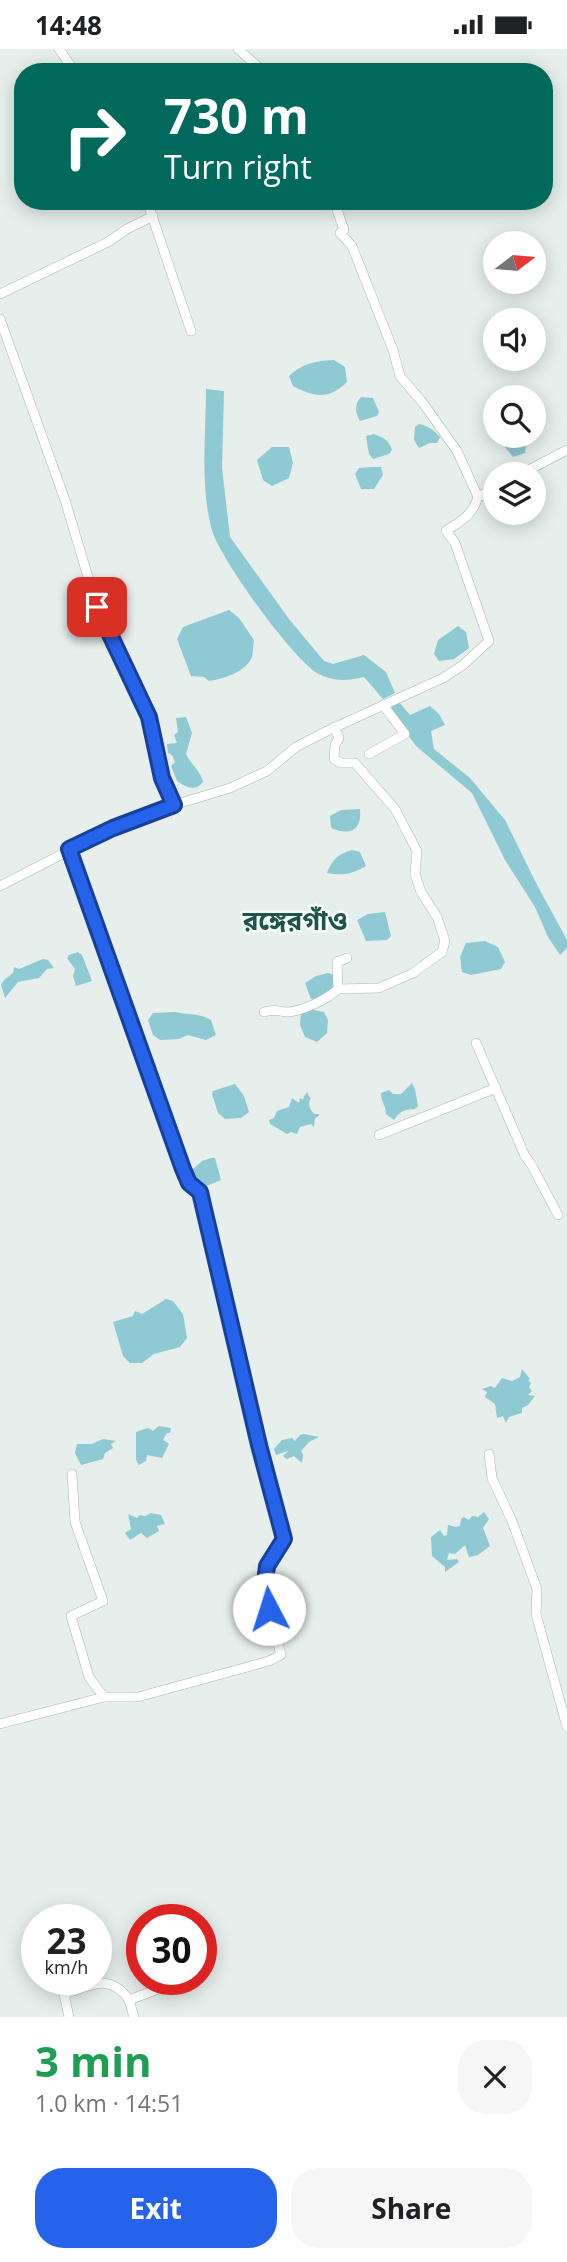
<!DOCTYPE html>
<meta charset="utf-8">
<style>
body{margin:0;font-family:"Open Sans","Noto Sans Bengali",sans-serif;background:#f6f6f6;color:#202124;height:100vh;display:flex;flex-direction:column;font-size:26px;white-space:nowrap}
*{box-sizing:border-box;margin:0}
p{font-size:23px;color:#757577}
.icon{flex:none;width:38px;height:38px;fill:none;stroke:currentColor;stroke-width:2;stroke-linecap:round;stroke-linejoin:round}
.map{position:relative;height:1968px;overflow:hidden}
.side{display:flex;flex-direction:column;background:#fff;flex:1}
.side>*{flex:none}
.banner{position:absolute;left:14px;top:14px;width:539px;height:147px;border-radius:28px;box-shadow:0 4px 18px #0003;background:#00695c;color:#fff;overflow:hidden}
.needle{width:46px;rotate:74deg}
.controls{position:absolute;left:483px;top:182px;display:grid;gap:14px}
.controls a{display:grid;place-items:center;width:63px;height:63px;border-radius:50%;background:#fff;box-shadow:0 4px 18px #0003;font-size:35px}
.speed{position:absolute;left:21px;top:1855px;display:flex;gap:14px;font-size:35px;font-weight:700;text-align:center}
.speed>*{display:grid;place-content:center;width:91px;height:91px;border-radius:50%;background:#fff;box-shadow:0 4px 18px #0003;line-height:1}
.speed small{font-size:18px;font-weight:400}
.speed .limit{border:10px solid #d22;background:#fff;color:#111}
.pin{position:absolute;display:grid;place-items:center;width:60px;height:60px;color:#fff;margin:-30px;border-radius:14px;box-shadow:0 4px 10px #0006}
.me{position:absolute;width:77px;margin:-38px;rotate:355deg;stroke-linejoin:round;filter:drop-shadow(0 0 5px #0008)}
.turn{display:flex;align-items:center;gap:24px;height:147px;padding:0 35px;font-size:32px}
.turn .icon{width:91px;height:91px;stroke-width:2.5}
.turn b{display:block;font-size:49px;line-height:60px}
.round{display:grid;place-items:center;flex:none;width:74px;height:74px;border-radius:28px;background:#f6f6f6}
.summary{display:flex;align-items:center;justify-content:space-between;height:119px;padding:0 35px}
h1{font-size:42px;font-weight:700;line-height:52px;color:#1e9e55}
.button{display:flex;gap:14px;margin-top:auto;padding:14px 35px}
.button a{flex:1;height:80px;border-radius:28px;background:#2563eb;color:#fff;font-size:28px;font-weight:700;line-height:80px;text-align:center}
.button a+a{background:#f6f6f6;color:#202124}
.status{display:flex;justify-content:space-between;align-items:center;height:49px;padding:0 35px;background:#fff;direction:ltr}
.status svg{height:19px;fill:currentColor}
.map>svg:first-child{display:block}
</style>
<div class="status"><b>14:48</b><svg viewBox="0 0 49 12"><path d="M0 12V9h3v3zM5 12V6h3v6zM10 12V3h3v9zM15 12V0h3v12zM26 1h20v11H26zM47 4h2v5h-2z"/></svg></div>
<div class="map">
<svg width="567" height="1968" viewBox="0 0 567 1968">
<rect width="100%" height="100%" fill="#e6efeb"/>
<g fill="#8ec9d4">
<path d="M334,311L345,318L347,333C329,351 314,348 293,337L289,327C303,314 316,312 334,311Z"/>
<path d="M206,340L224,342L222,419L230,488L289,570L324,612L333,615L364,606L386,623L395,644L383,650L364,628C346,632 334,633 317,624C292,609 217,506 211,478C200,433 206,386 206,340Z"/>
<path d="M361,348L373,349L379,363L377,367L360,372C355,363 354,356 361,348Z"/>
<path d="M419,375C428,377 434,381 440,388L437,394H430L419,399L414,391L415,378Z"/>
<path d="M374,385C384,389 389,391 392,401L389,405L373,410L369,405L366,387Z"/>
<polygon points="502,387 532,387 527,388 525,404 513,408 505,398"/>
<polygon points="272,398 289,398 293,414 289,429 272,437 263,431 257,411"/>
<polygon points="371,418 381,418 383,426 374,440 361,440 355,425 359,419"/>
<path d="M229,561L239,569L254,591C253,596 253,603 252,608C246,623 223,630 209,632L204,628L191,627L177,590L183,578Z"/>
<polygon points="458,577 466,583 469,599 454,610 439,612 434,605 438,591"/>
<polygon points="398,652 410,666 430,657 439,665 445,676 431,682 434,700 470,729 505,771 536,834 567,891 567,899 560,906 548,888 535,858 505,811 472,744 416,697 388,658"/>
<path d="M186,668L192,684L186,705C191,716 200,721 203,733C195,743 186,738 177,732L171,717L175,713L172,706L168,704L167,695L177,694L174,686L178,683L176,669Z"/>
<path d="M360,760C362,782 350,787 331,779L330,767L341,761Z"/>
<path d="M352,801L360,803L366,817C352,825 343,827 327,824C332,810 339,805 352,801Z"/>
<polygon points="385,863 391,887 387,891 366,892 357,871 368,865"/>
<polygon points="485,892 498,898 505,913 501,920 471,926 462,923 460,908 466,894"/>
<polygon points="78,903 82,906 92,932 76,937 73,927 75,920 67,909 69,906"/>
<polygon points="43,910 48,911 54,919 47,920 39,929 18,933 5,949 1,936 4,931 13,924 14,918 19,920"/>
<polygon points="328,924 337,927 338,940 322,952 311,950 305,934 316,927"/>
<polygon points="308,960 324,963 328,971 327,984 317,993 305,988 300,976 301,964"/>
<path d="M175,963C187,966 200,964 211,971L216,986L206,991L188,986L179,990L160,991L153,986L148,971L153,964Z"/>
<path d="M412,1034L415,1040L418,1057L415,1060C404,1061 401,1061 394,1071L386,1065C386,1057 381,1053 381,1044L389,1041L393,1045H401Z"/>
<polygon points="235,1035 244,1047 249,1063 241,1069 225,1070 218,1064 212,1045 213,1042"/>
<path d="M308,1043V1046L311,1049C307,1055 310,1062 315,1065H319V1067L315,1069L314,1078L311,1075L300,1078L297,1085L291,1083L287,1085L270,1075L269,1071L274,1069L277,1062L289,1058L292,1049L299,1054L300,1049L303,1051L304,1047Z"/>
<polygon points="211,1109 215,1109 221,1131 196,1141 191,1129 191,1122 202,1112"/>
<polygon points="166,1250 173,1252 183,1265 187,1289 180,1298 154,1305 142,1314 130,1314 123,1307 113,1273 133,1267 135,1262 142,1265"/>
<polygon points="522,1320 530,1330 528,1331 531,1334 529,1338 532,1342 528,1346 535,1347 528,1356 522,1359 522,1364 509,1368 506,1374 503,1367 497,1369 495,1355 485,1348 487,1343 482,1340 491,1337 495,1339 502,1329 512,1332 520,1328"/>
<polygon points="159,1377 171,1379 170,1384 167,1384 163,1391 169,1395 162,1409 147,1406 146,1412 139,1416 136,1411 136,1383 148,1379 153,1382"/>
<polygon points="304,1385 319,1388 309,1393 301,1402 303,1406 302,1414 294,1407 287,1410 283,1407 288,1402 276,1406 274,1400 282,1391 292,1389 295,1392 300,1386"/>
<polygon points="103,1390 116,1392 111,1395 113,1399 105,1404 103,1410 81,1416 75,1404 77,1395 92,1395"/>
<polygon points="484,1463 489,1470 483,1479 490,1497 478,1506 469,1508 465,1496 455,1505 449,1504 447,1511 457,1510 459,1513 445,1523 445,1518 432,1507 431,1488 440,1481 444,1487 447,1486 448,1476 456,1478 460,1477 461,1470 464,1468 469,1471 472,1467 478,1468"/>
<polygon points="151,1464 161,1466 165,1475 157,1477 159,1482 147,1489 141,1484 130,1491 125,1484 131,1480 128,1465 137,1469 140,1466 145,1467"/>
</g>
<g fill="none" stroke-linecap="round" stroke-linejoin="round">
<g stroke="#a8b8b2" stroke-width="10">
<g id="minor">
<polyline points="59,0 75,23"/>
<polyline points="238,0 264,23"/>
<polyline points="147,152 191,282"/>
<polyline points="334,152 344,181 340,184 352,197 393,301 400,327 423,354 457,402 478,448"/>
<polyline points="0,245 108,193 127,180 153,167"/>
<polyline points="0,270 65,451 97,558 149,668 162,729 174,756"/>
<polyline points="521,425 567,401"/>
<polyline points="334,678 339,689 335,696 334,710 341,714 355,714 395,760 417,802 415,825 421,843 437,868 445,892 442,903 413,924 379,939 338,940"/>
<polyline points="369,705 405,685 383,656"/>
<path d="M0,837L113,779L174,756L230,739L267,722L296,698L327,682L443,629L463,616L489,592L455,494L446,482C462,471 472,467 478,448L495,439"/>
<path d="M264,963C274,960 277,962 286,963C301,963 328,950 338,940L337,913L347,909"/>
<polyline points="476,994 525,1107 531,1115 558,1166"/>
<polyline points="379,1086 496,1039"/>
<polyline points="489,1405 492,1429 512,1472 537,1540 536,1565 567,1678"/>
<polyline points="72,1425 75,1473 103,1552 71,1567 89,1628 104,1648"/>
<polyline points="0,1675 104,1648 138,1648 269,1612 281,1606 264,1542 267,1517 284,1490 259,1397 199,1143 189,1134 183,1120 69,800"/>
<path d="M69,1968L64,1945C91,1937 110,1923 129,1951"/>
<polyline points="134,1968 129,1951 185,1930"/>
</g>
</g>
<use href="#minor" stroke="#fff" stroke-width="9"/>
</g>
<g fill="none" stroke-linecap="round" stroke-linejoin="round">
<g stroke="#184099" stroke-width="18">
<polyline id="route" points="97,558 149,668 162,729 174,756 113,779 69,800 183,1120 189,1134 200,1143 259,1396 284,1490 267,1517 264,1542 269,1560"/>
</g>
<use href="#route" stroke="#2563eb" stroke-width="12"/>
</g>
<g text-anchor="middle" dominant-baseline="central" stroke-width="5" stroke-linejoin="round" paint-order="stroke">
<g font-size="26" font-weight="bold" fill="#1f5548" stroke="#f7fbf9">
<text x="295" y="871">রঙ্গেরগাঁও</text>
</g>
</g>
</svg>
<div class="controls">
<a><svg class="needle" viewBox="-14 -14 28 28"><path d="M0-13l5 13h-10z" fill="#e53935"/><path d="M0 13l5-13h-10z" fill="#757577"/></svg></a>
<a><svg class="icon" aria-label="sound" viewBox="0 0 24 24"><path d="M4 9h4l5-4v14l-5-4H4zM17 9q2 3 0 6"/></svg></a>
<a><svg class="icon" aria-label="search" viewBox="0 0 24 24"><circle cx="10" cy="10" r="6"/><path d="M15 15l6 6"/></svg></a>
<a><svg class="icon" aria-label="layers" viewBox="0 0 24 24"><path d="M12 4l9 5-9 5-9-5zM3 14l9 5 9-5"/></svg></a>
</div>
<div class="speed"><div>23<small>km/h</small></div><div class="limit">30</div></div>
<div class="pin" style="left:97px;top:558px;background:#d93025"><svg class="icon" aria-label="arrive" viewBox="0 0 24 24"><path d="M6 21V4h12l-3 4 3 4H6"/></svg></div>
<svg class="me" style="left:269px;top:1560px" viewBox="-20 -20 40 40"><circle r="19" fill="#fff"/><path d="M0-13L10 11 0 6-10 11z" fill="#2563eb"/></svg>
<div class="banner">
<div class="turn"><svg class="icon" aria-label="right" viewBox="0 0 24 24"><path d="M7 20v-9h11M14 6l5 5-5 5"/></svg><div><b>730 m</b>Turn right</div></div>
</div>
</div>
<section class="side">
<div class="summary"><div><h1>3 min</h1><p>1.0 km · 14:51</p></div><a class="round"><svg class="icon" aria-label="close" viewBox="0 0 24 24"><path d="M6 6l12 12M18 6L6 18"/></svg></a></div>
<div class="button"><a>Exit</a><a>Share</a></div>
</section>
